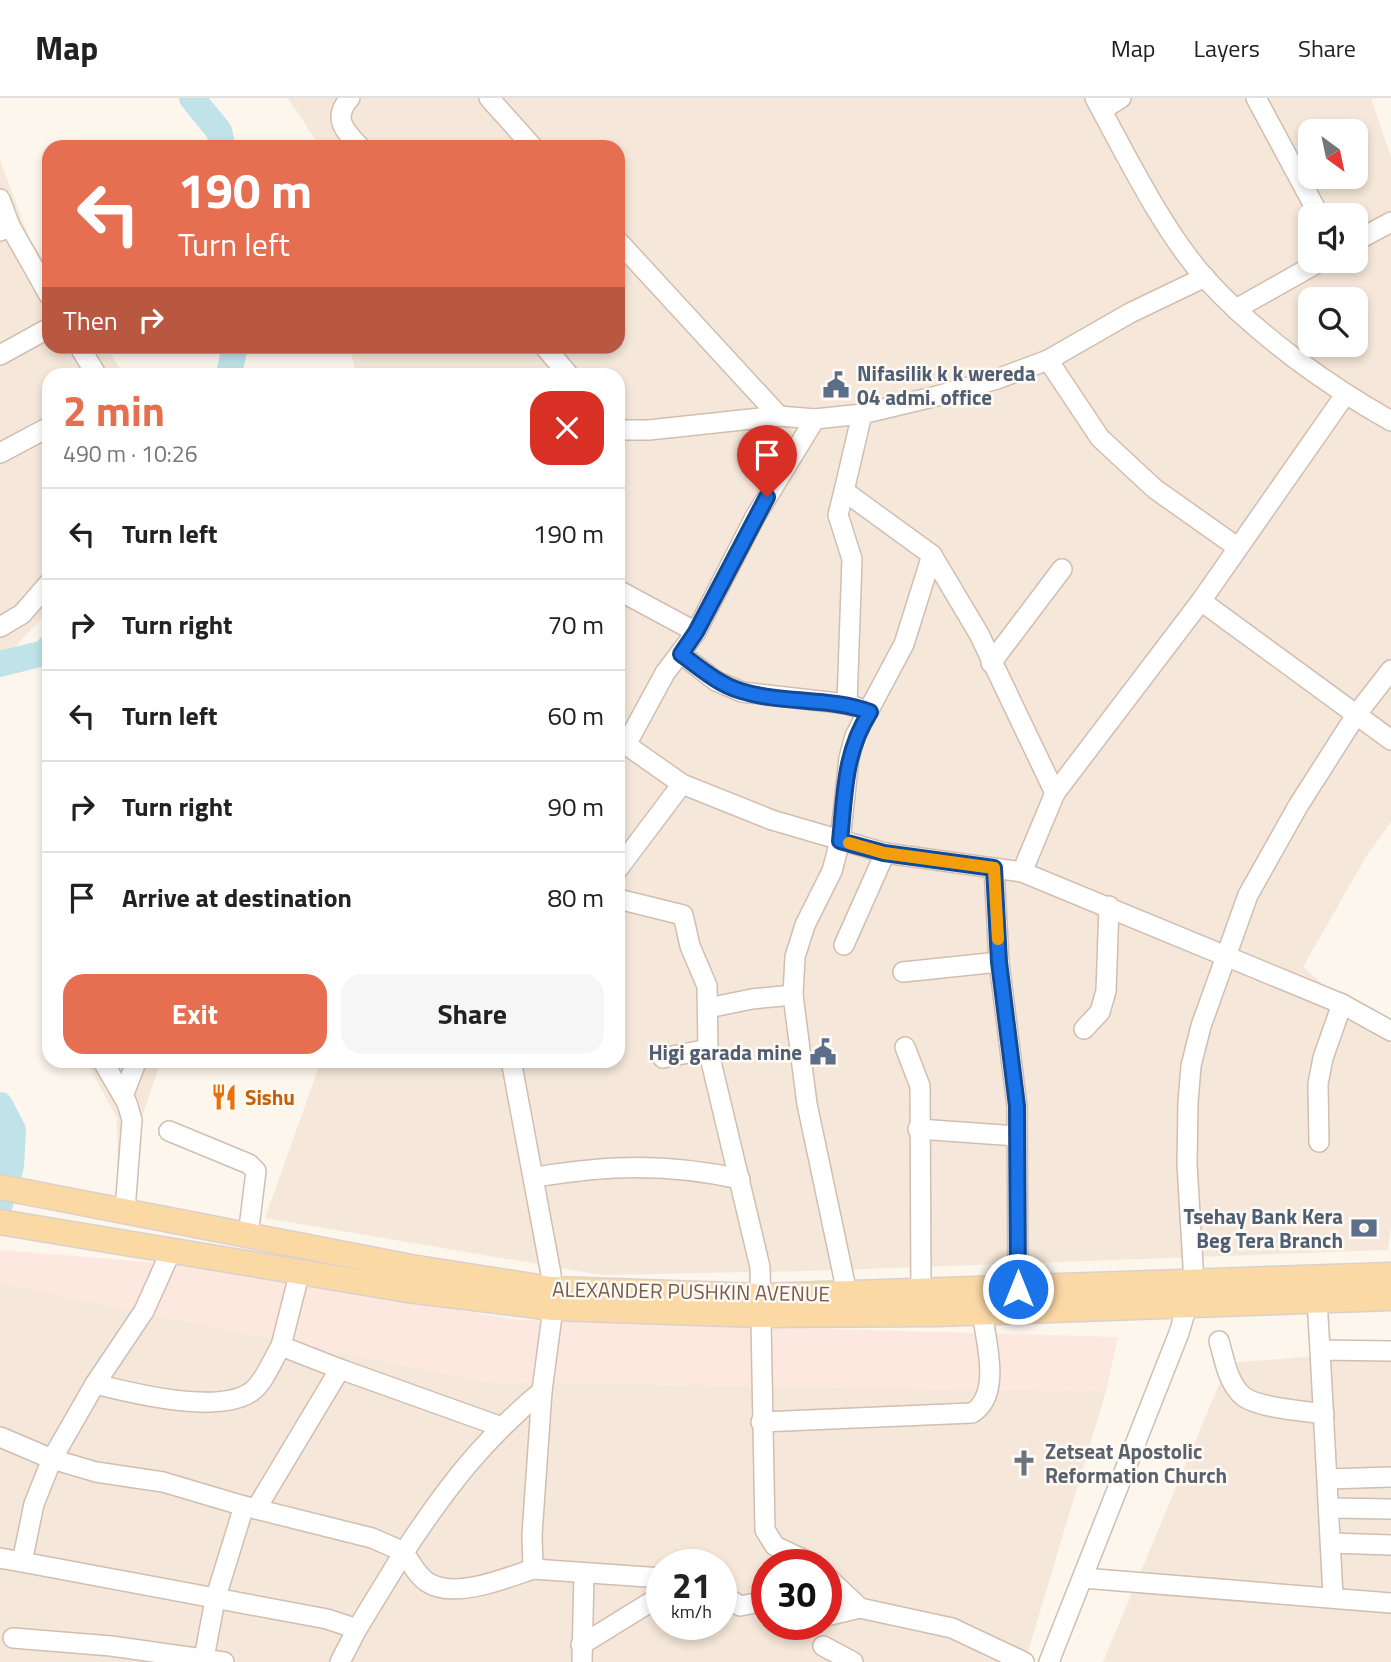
<!DOCTYPE html>
<meta charset="utf-8">
<style>
body{margin:0;font-family:"Titillium Web",sans-serif;background:#f6f6f6;color:#222;height:100vh;display:flex;flex-direction:column;font-size:26px;white-space:nowrap}
*{box-sizing:border-box;margin:0}
p{font-size:23px;color:#767676}
.icon{flex:none;width:38px;height:38px;fill:none;stroke:currentColor;stroke-width:2;stroke-linecap:round;stroke-linejoin:round}
.map{position:relative;flex:1;overflow:hidden}
.sheet{position:absolute;left:42px;top:270px;width:583px;height:700px;display:flex;flex-direction:column;background:#fff;border-radius:21px;box-shadow:0 4px 10px #0003}
.sheet>*{flex:none}
.guide{position:absolute;left:42px;top:42px;width:583px;height:214px;border-radius:21px;box-shadow:0 4px 10px #0003;background:#e76f51;color:#fff;overflow:hidden}
.needle{width:46px;rotate:147deg}
.tools{position:absolute;left:1298px;top:21px;display:grid;gap:14px}
.tools a{display:grid;place-items:center;width:70px;height:70px;border-radius:14px;background:#fff;box-shadow:0 4px 10px #0003;font-size:35px}
.speed{position:absolute;left:646px;top:1451px;display:flex;gap:14px;font-size:35px;font-weight:700;text-align:center}
.speed>*{display:grid;place-content:center;width:91px;height:91px;border-radius:50%;background:#fff;box-shadow:0 4px 10px #0003;line-height:1}
.speed small{font-size:18px;font-weight:400}
.speed .limit{border:10px solid #d22;background:#fff;color:#111}
.pin{position:absolute;display:grid;place-items:center;width:60px;height:60px;color:#fff;margin:-72px -30px;border-radius:50% 50% 50% 0;rotate:-45deg;box-shadow:0 0 7px #0007}
.pin .icon{rotate:45deg}
.me{position:absolute;width:77px;margin:-38px;rotate:0deg;stroke-linejoin:round;filter:drop-shadow(0 0 5px #0008)}
.turn{display:flex;align-items:center;gap:24px;height:147px;padding:0 21px;font-size:32px}
.turn .icon{width:91px;height:91px;stroke-width:2.5}
.turn b{display:block;font-size:49px;line-height:60px}
.then{display:flex;align-items:center;height:66px;padding:0 21px;background:#0003;gap:14px;font-size:26px}
.round{display:grid;place-items:center;flex:none;width:74px;height:74px;border-radius:21px;background:#f6f6f6}
.summary{display:flex;align-items:center;justify-content:space-between;height:119px;padding:0 21px}
h1{font-size:42px;font-weight:700;line-height:52px;color:#e76f51}
.action{display:flex;gap:14px;margin-top:auto;padding:14px 21px}
.action a{flex:1;height:80px;border-radius:21px;background:#e76f51;color:#fff;font-size:28px;font-weight:700;line-height:80px;text-align:center}
.action a+a{background:#f6f6f6;color:#222}
ul{padding:0;list-style:none}
li{display:flex;align-items:center;gap:21px;height:91px;padding:0 21px;border-top:2px solid #e0e0e0}
li div{flex:1}
li b{display:block;font-size:26px}
li em{font-style:normal}
header{display:flex;align-items:center;gap:42px;box-sizing:border-box;height:98px;padding:0 35px;background:#fff;border-bottom:2px solid #e0e0e0}
header strong{font-size:33px}
nav{display:flex;gap:38px;margin-inline-start:auto;font-size:24px}
.map>svg:first-child{display:block}
</style>
<header>
<strong>Map</strong>
<nav><a>Map</a><a>Layers</a><a>Share</a></nav>
</header>
<div class="map">
<svg width="1391" height="1564" viewBox="0 0 1391 1564">
<rect width="100%" height="100%" fill="#fdf6ec"/>
<g fill="#f5e8da" fill-rule="evenodd">
<path d="M288,0H1371L1391,59V724L1367,757L1303,869L1391,946V1129L1388,1152L808,1173L602,1177L265,1120L321,963L618,962V276H356L350,249L618,248V49H320ZM1311,33H1356V79H1311ZM1311,117H1356V163H1311ZM1311,201H1356V247H1311Z"/>
<polygon points="0,62 30,142 49,168 49,248 106,249 124,276 49,276 49,512 15,549 0,554"/>
<polygon points="86,963 161,963 118,1089 117,1020"/>
<path d="M0,1185L487,1284L1106,1293L1025,1564H0ZM662,1466H721V1526H662ZM766,1466H826V1526H766Z"/>
<polygon points="1391,1252 1391,1564 1103,1564 1228,1265"/>
</g>
<polygon fill="#fde8e0" points="0,1152 185,1167 519,1222 1118,1239 1106,1293 487,1284 0,1185"/>
<g fill="none" stroke-linecap="round" stroke-linejoin="round">
<g stroke="#bfe3e8" stroke-width="26">
<polyline points="192,0 219,33 223,49"/>
<polyline points="229,276 235,248"/>
<polyline points="0,566 44,555 49,550"/>
<polyline points="0,1007 13,1032 11,1068 0,1106"/>
</g>
<g stroke="#d1beb0" stroke-width="22">
<g id="minor">
<path d="M350,0C332,20 344,32 360,49"/>
<polyline points="489,0 533,49"/>
<path d="M1095,0C1126,57 1163,133 1206,181C1256,236 1327,287 1391,323"/>
<polyline points="1256,0 1319,117"/>
<polyline points="1102,12 1121,0"/>
<polyline points="0,101 10,128"/>
<polyline points="0,133 10,128 49,197"/>
<polyline points="618,143 779,318"/>
<polyline points="1356,143 1391,124"/>
<polyline points="1236,211 1321,163"/>
<polyline points="79,248 96,276"/>
<polyline points="544,248 568,276"/>
<polyline points="0,257 49,230"/>
<polyline points="1048,262 1100,340 1155,391 1237,449"/>
<polyline points="862,316 844,393 932,457 979,536 1055,695"/>
<polyline points="618,332 649,332 779,318 815,321 862,316 937,298 997,281 1048,262 1130,215 1205,179"/>
<polyline points="0,355 49,329"/>
<polyline points="844,393 838,417 852,461 847,606"/>
<polyline points="618,492 696,534"/>
<polyline points="1201,503 1391,642"/>
<polyline points="0,529 22,516 49,485"/>
<polyline points="681,556 716,583 742,594 847,606 859,610"/>
<polyline points="991,565 1062,471"/>
<polyline points="618,641 682,686 772,722 885,755 1022,774 1055,695 1201,503 1345,297"/>
<polyline points="626,647 665,575 696,534 755,419 815,321"/>
<polyline points="994,770 999,864 1017,1008 1018,1191"/>
<polyline points="618,771 682,686"/>
<polyline points="1022,774 1342,906 1391,933"/>
<polyline points="618,801 683,817 690,848 707,888 708,951 760,1169 765,1432 775,1448 813,1466"/>
<polyline points="844,847 885,755"/>
<polyline points="903,874 999,864"/>
<polyline points="708,910 752,901 793,897"/>
<polyline points="1084,931 1100,914 1106,893 1109,808"/>
<polyline points="905,949 920,988 921,1194"/>
<polyline points="663,960 708,951"/>
<polyline points="102,962 127,1005 132,1022 125,1112"/>
<polyline points="511,962 551,1176 551,1191"/>
<polyline points="123,998 137,962"/>
<polyline points="918,1031 1017,1038"/>
<polyline points="169,1033 249,1066 256,1073 248,1138"/>
<polyline points="1319,1044 1318,986 1323,960 1342,906"/>
<path d="M536,1079C609,1067 667,1065 740,1081"/>
<path d="M171,1153L144,1213L95,1286L52,1361L96,1374L163,1384L244,1408L372,1440L404,1454C447,1389 482,1343 542,1293L553,1210"/>
<polyline points="847,1195 807,1006 793,897 795,859 805,827 832,773 840,743 849,660 855,638 904,546 932,457"/>
<polyline points="1317,1202 1320,1252"/>
<path d="M1219,1243C1224,1260 1228,1286 1243,1298C1257,1310 1305,1313 1324,1316"/>
<polyline points="281,1248 300,1173"/>
<path d="M95,1286C132,1295 217,1317 251,1294C264,1285 273,1261 281,1248L340,1271"/>
<polyline points="542,1293 532,1437 533,1471 662,1480"/>
<path d="M761,1324L972,1315C1002,1297 986,1244 982,1214"/>
<path d="M0,1339L52,1361L34,1406L22,1464L327,1521L357,1531L404,1454C410,1464 417,1477 427,1484C454,1502 506,1480 533,1471"/>
<polyline points="1328,1381 1391,1379"/>
<polyline points="1330,1410 1391,1411"/>
<polyline points="256,1411 340,1271 499,1328"/>
<polyline points="1332,1445 1391,1447"/>
<polyline points="0,1460 22,1464"/>
<polyline points="826,1478 860,1510 952,1530 1024,1564"/>
<polyline points="1083,1480 1391,1505"/>
<polyline points="721,1496 740,1508 766,1503"/>
<polyline points="1333,1498 1320,1252 1391,1253"/>
<polyline points="826,1518 860,1510"/>
<polyline points="13,1540 111,1548 224,1564"/>
<polyline points="581,1547 662,1497"/>
<polyline points="823,1548 853,1564"/>
<polyline points="204,1560 215,1502 244,1408"/>
<polyline points="340,1564 357,1531"/>
<polyline points="582,1564 584,1476"/>
<polyline points="1049,1564 1179,1235 1194,1184 1187,1066 1188,1004 1191,968 1201,928 1248,797 1298,708 1356,617 1391,572"/>
</g>
</g>
<g stroke="#dad1cd" stroke-width="27">
<g id="major">
<polyline points="0,1089 411,1169 551,1191 762,1198 1391,1177"/>
<polyline points="0,1124 408,1192 553,1210 760,1217 937,1216 1391,1200"/>
</g>
</g>
<use href="#minor" stroke="#fff" stroke-width="19"/>
<use href="#major" stroke="#fbd9a5" stroke-width="24"/>
</g>
<g fill="none" stroke-linecap="round" stroke-linejoin="round">
<g stroke="#114b97" stroke-width="18">
<path id="route" d="M767,399L696,534L681,556C700,570 718,586 741,593C783,606 828,599 870,614C844,655 845,695 840,743L884,755L994,770L999,864L1017,1008L1018,1191"/>
</g>
<use href="#route" stroke="#1a73e8" stroke-width="12"/>
<polyline stroke="#f59e0b" stroke-width="12" points="849,745 884,755 994,770 998,841"/>
</g>
<defs>
<g id="civic-bare" transform="scale(2.1)"><path d="M-.6-6.5H3V-4.5H.6V-3L4-1V1h2V6H-6V1h2V-1L-.6-3ZM-1.2 2.5V6h2.4V2.5Z" fill="#5c6f8a" stroke="#fffaf3" stroke-width="2.5" paint-order="stroke"/></g>
<g id="restaurant-bare" transform="scale(2.1)"><path d="M-5-6h1v4h1v-4h1v4h1v-4h1v5L-1.5 .5V6h-2V.5L-5-1ZM5-6V6H3V1.5H1.5Q1.5-4 5-6Z" fill="#e8710a" stroke="#fffaf3" stroke-width="2.5" paint-order="stroke"/></g>
<g id="bank-bare" transform="scale(2.1)"><path d="M-6-4H6V4H-6ZM0-2.3a2.3 2.3 0 1 0 0 4.6a2.3 2.3 0 1 0 0-4.6Z" fill="#5c6f8a" stroke="#fffaf3" stroke-width="2.5" paint-order="stroke"/></g>
<g id="church-bare" transform="scale(2.1)"><path d="M-1.2-6h2.4v3.5h3.3v2.4h-3.3V6h-2.4V-.1h-3.3v-2.4h3.3Z" fill="#6b7280" stroke="#fffaf3" stroke-width="2.5" paint-order="stroke"/></g>
</defs>
<g fill-rule="evenodd">
<use href="#civic-bare" x="836" y="287"/>
<use href="#civic-bare" x="823" y="954"/>
<use href="#restaurant-bare" x="224" y="999"/>
<use href="#bank-bare" x="1364" y="1130"/>
<use href="#church-bare" x="1024" y="1365"/>
</g>
<g text-anchor="middle" dominant-baseline="central" stroke-width="5" stroke-linejoin="round" paint-order="stroke">
<g font-size="21" font-weight="bold" fill="#4e5e75" stroke="#fffaf3" text-anchor="end">
<text x="857" y="275" text-anchor="start">Nifasilik k k wereda<tspan x="857" dy="24">04 admi. office</tspan></text>
<text x="802" y="954">Higi garada mine</text>
<text x="1343" y="1118">Tsehay Bank Kera<tspan x="1343" dy="24">Beg Tera Branch</tspan></text>
</g>
<g font-size="21" font-weight="bold" fill="#c56008" stroke="#fffaf3" text-anchor="start">
<text x="245" y="999">Sishu</text>
</g>
<g font-size="21" fill="#7a5c4d" stroke="#fffaf3">
<text transform="translate(691 1193) rotate(1)">ALEXANDER PUSHKIN AVENUE</text>
</g>
<g font-size="21" font-weight="bold" fill="#5b616d" stroke="#fffaf3" text-anchor="start">
<text x="1045" y="1353">Zetseat Apostolic<tspan x="1045" dy="24">Reformation Church</tspan></text>
</g>
</g>
</svg>
<div class="tools">
<a><svg class="needle" viewBox="-14 -14 28 28"><path d="M0-13l5 13h-10z" fill="#e53935"/><path d="M0 13l5-13h-10z" fill="#767676"/></svg></a>
<a><svg class="icon" aria-label="sound" viewBox="0 0 24 24"><path d="M4 9h4l5-4v14l-5-4H4zM17 9q2 3 0 6"/></svg></a>
<a><svg class="icon" aria-label="search" viewBox="0 0 24 24"><circle cx="10" cy="10" r="6"/><path d="M15 15l6 6"/></svg></a>
</div>
<div class="speed"><div>21<small>km/h</small></div><div class="limit">30</div></div>
<div class="pin" style="left:767px;top:399px;background:#d93025"><svg class="icon" aria-label="arrive" viewBox="0 0 24 24"><path d="M6 21V4h12l-3 4 3 4H6"/></svg></div>
<svg class="me" style="left:1018px;top:1191px" viewBox="-20 -20 40 40"><circle r="17" fill="#1a73e8" stroke="#fff" stroke-width="3"/><path d="M0-11L8 9 0 5-8 9z" fill="#fff"/></svg>
<div class="guide">
<div class="turn"><svg class="icon" aria-label="left" viewBox="0 0 24 24"><path d="M17 20v-9H6M10 6l-5 5 5 5"/></svg><div><b>190 m</b>Turn left</div></div>
<div class="then">Then<svg class="icon" aria-label="right" viewBox="0 0 24 24"><path d="M7 20v-9h11M14 6l5 5-5 5"/></svg></div>
</div>
<section class="sheet">
<div class="summary"><div><h1>2 min</h1><p>490 m · 10:26</p></div><a class="round" style="background:#d93025;color:#fff"><svg class="icon" aria-label="close" viewBox="0 0 24 24"><path d="M6 6l12 12M18 6L6 18"/></svg></a></div>
<ul>
<li><svg class="icon" aria-label="left" viewBox="0 0 24 24"><path d="M17 20v-9H6M10 6l-5 5 5 5"/></svg><div><b>Turn left</b></div><em>190 m</em></li>
<li><svg class="icon" aria-label="right" viewBox="0 0 24 24"><path d="M7 20v-9h11M14 6l5 5-5 5"/></svg><div><b>Turn right</b></div><em>70 m</em></li>
<li><svg class="icon" aria-label="left" viewBox="0 0 24 24"><path d="M17 20v-9H6M10 6l-5 5 5 5"/></svg><div><b>Turn left</b></div><em>60 m</em></li>
<li><svg class="icon" aria-label="right" viewBox="0 0 24 24"><path d="M7 20v-9h11M14 6l5 5-5 5"/></svg><div><b>Turn right</b></div><em>90 m</em></li>
<li><svg class="icon" aria-label="arrive" viewBox="0 0 24 24"><path d="M6 21V4h12l-3 4 3 4H6"/></svg><div><b>Arrive at destination</b></div><em>80 m</em></li>
</ul>
<div class="action"><a>Exit</a><a>Share</a></div>
</section>
</div>
